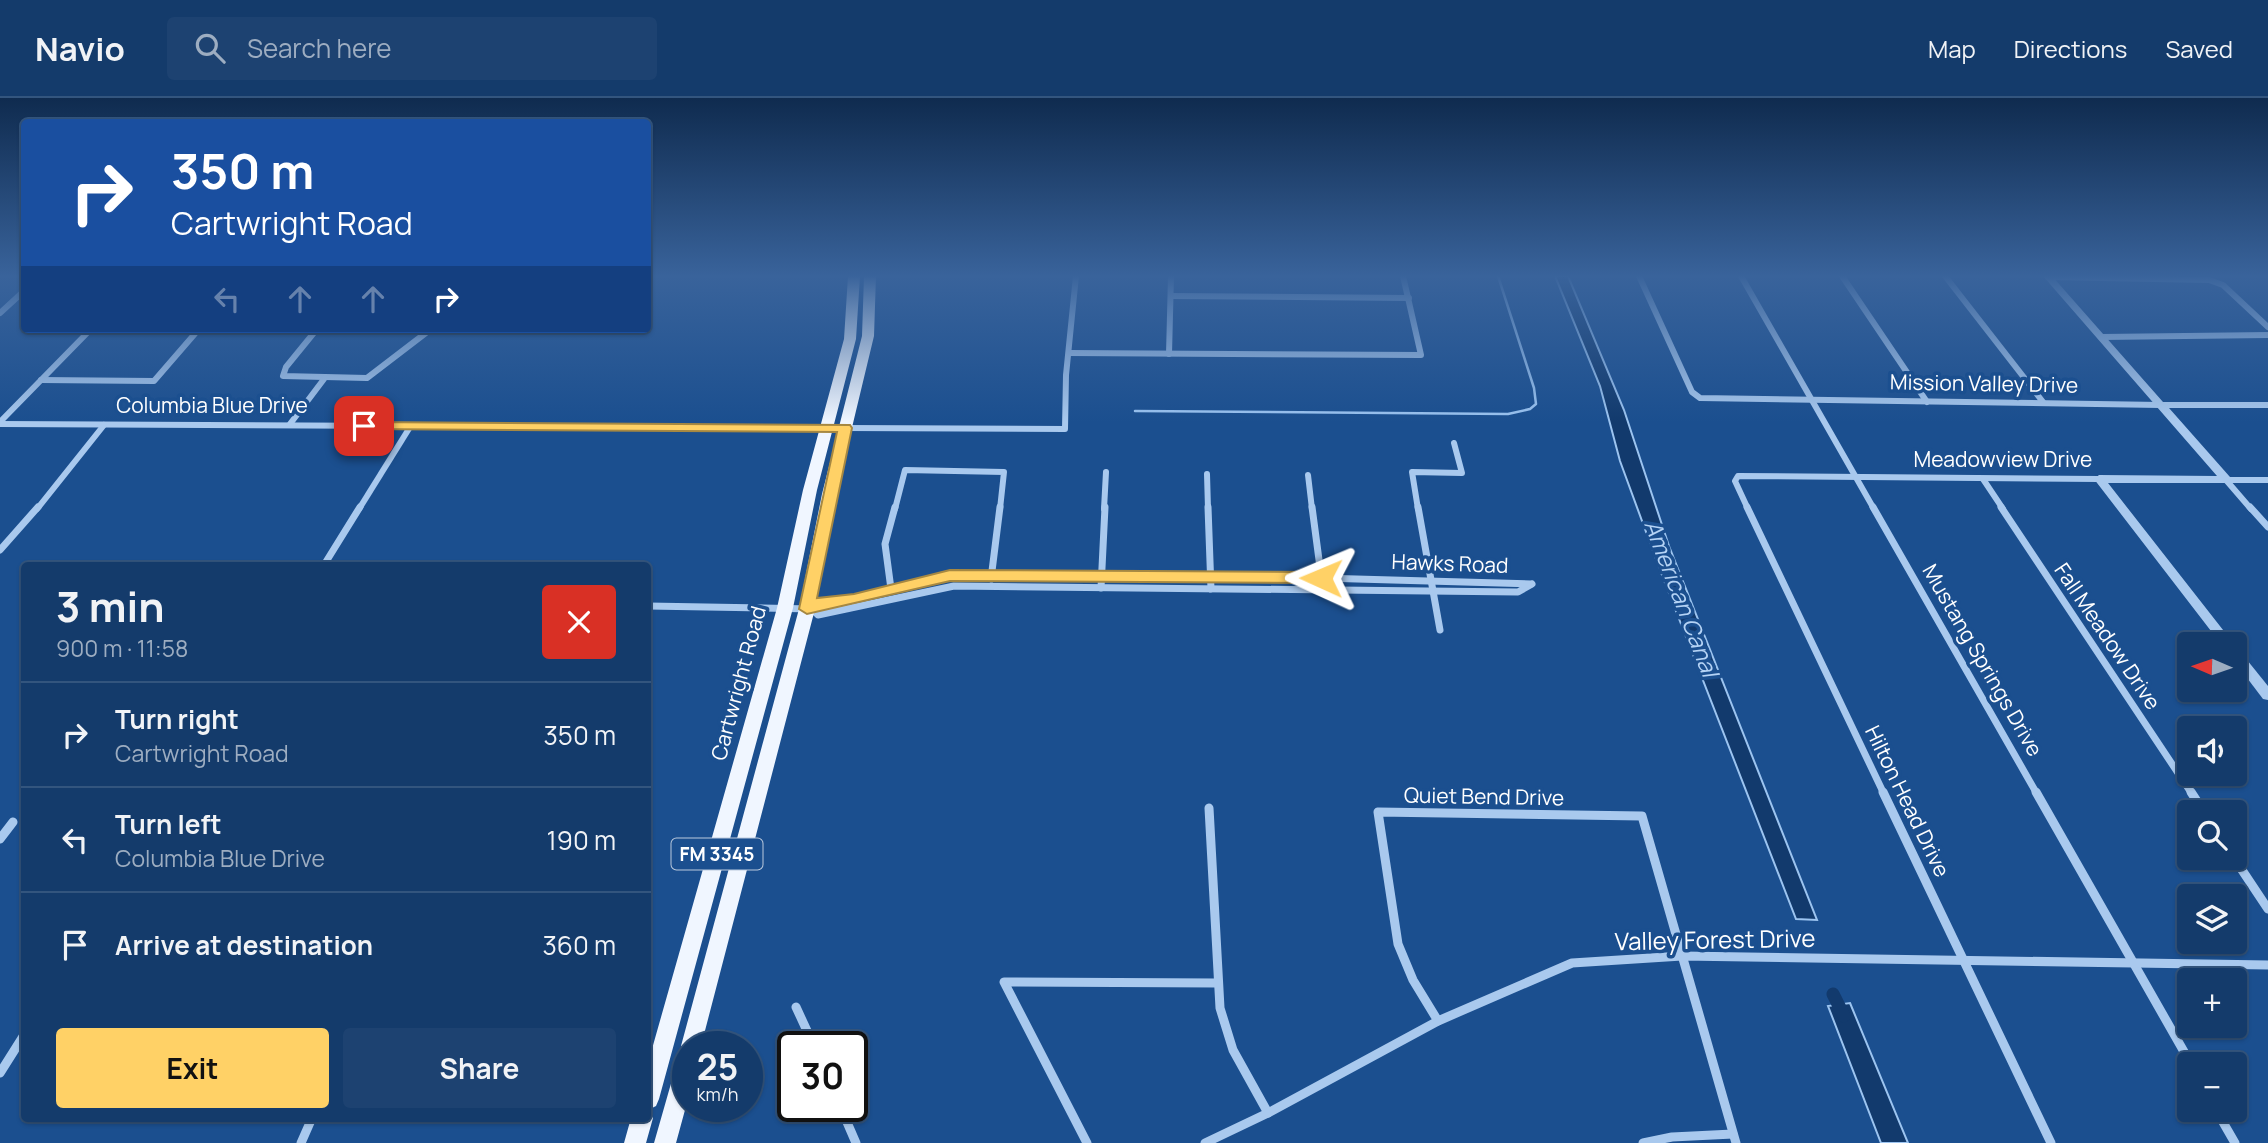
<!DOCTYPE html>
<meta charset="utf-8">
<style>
body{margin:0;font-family:Manrope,sans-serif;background:#1d4271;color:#f1f3f6;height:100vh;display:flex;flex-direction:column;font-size:26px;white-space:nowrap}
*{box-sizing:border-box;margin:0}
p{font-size:23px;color:#9dadc1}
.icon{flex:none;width:38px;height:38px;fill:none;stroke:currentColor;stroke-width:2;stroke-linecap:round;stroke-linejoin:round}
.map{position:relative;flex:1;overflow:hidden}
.side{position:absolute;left:21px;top:464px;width:630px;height:560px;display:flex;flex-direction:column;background:#143b6b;border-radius:7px;box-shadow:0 2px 5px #0004,0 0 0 2px #33557e}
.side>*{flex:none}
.guide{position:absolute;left:21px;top:21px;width:630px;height:214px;border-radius:7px;box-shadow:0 2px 5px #0004,0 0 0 2px #33557e;background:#1a4fa0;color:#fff;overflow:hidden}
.needle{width:46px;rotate:272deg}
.fabs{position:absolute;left:2177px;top:534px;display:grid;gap:14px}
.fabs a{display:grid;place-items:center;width:70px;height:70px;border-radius:7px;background:#143b6b;box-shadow:0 2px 5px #0004,0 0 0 2px #33557e;font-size:35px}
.speed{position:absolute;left:672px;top:933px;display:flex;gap:14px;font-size:35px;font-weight:700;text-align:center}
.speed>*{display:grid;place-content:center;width:91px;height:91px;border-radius:50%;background:#143b6b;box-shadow:0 2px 5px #0004,0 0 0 2px #33557e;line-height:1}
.speed small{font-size:18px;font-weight:400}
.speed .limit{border:4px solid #111;border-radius:10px;background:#fff;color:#111}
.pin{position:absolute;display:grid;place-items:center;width:60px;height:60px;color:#fff;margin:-30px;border-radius:14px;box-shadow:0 4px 10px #0006}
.me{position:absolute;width:77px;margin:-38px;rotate:271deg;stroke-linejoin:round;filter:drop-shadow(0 0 5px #0008)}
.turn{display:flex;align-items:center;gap:24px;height:147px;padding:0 35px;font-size:32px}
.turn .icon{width:91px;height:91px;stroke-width:2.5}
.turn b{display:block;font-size:49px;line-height:60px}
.lanes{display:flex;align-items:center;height:66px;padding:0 35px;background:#0003;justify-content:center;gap:35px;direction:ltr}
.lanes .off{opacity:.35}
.round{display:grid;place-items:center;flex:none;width:74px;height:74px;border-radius:7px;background:#1d4271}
.summary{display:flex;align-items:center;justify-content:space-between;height:119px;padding:0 35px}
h1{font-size:42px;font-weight:700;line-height:52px}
.cta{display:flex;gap:14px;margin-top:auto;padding:14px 35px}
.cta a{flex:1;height:80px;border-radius:7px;background:#ffd166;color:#111;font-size:28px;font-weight:700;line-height:80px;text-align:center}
.cta a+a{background:#1d4271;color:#f1f3f6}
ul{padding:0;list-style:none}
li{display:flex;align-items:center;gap:21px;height:105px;padding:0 35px;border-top:2px solid #33557e}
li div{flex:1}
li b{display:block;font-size:26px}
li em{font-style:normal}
header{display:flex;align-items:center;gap:42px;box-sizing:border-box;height:98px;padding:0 35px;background:#143b6b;border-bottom:2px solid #33557e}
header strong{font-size:33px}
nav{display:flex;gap:38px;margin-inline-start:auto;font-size:24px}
.search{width:490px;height:63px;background:#1d4271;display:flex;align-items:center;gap:18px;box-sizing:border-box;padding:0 24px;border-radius:7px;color:#9dadc1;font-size:26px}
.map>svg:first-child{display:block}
</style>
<header>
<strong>Navio</strong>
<div class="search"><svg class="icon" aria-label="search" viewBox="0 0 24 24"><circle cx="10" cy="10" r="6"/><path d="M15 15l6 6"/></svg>Search here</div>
<nav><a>Map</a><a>Directions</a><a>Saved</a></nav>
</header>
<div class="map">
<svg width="2268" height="1045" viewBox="0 0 2268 1045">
<rect width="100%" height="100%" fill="#1b4f8f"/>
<g fill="#123a6d" stroke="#9cc4f0" stroke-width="2">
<polygon points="1555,178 1568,178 1624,312 1669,448 1817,822 1796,821 1660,472 1620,363 1600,288"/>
<polygon points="1850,905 1908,1045 1881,1045 1828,908"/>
</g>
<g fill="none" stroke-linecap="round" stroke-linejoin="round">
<polyline stroke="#9cc4f0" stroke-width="2.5" points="1135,313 1508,316 1530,311 1536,306 1534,290 1498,178"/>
<polyline stroke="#123a6d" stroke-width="13" points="1833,896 1844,918"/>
<g stroke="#a9c9ee" stroke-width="6">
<polyline points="1639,178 1692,294 1700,300 2161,307"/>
<polyline points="1741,178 1874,411"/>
<polyline points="1842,178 1927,304"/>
<polyline points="1945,178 2043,304"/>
<polyline points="2048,179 2209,182 2223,187 2268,229"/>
<polyline points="1171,198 1409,200"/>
<polyline points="0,215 24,193"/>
<polyline points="317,231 286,269 283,278 367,280 431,231"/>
<polyline points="2101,239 2268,237"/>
<polyline points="1069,255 1421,257 1403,178"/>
<polyline points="1169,256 1171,178"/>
<polyline points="41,282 154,283 199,231"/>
<polyline points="0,324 91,231"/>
<polyline points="290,326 324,281"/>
<polyline points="845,330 1065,331 1066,277 1076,178"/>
<polyline points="1207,376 1208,411"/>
<polyline points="1308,377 1312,411"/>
<polyline points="1983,381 2003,411"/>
<polyline points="2226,382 2251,411"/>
<polyline points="2226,382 2268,382"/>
<polyline points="37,411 104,327"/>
<polyline points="359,411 410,329"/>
<polyline points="895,411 905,372 1004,374 1000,411"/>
<polyline points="1104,411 1106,374"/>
<polyline points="1418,411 1412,374 1462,375 1454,345"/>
<polyline points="1748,411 1735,383 1738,378 2099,381"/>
</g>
<g stroke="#a9c9ee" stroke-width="7">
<polyline points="1208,409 1211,491"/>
<polyline points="1312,409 1323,492"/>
<polyline points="1418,409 1440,532"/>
<polyline points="1747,409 1884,696"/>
<polyline points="1873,409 2037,696"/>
<polyline points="2001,409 2192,696"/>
<polyline points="2250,409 2268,429"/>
<polyline points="0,452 38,409"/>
<polyline points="324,467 360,409"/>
<polyline points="991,481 1000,409"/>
<polyline points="1101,490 1105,409"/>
<polyline points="891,491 885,446 895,409"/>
<polyline points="648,508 812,511 818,517 954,488 1518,494 1532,486"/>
<polyline points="812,511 817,505 854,502 950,477 1321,480 1531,486"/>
</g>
<g stroke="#a9c9ee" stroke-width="9">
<polyline points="1883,694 2051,1045"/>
<polyline points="2036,694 2191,966"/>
<polyline points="2191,694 2204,714"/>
<polyline points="1209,710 1220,910 1233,952 1268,1015"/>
<polyline points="0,741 13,724"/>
<polyline points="2234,760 2268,811"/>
<polyline points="796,909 814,948"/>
<polyline points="1438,923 1413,882 1398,846 1378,714 1642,718 1736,1045"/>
<polyline points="0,975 24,937"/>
<polyline points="840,1008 856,1045"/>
<polyline points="2216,1012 2235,1045"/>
<polyline points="301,1045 312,1020"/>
<polyline points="1087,1045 1004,884 1217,885"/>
<polyline points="1205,1045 1268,1015 1438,923 1572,865 1682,858 2268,867"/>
<polyline points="1643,1045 1672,1039 1733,1036"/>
</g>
<g fill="#a9c9ee" fill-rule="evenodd">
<polygon points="2043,178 2052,178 2163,304 2268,304 2268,310 2169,310 2230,379 2231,382 2230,385 2108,385 2234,546 2221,546 2094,381 2099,377 2217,378"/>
<polygon points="0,323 845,327 850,330 845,333 0,329"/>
<polygon points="2235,550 2239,552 2268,588 2268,602 2263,601 2235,564"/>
</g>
<g fill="#f0f6ff" fill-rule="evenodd">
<polygon points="848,178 860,178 856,241 817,392 793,510 659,1001 656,1008 648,1012 648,965 777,510 803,392 844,241"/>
<polygon points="864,178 876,178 874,238 836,396 815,511 701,948 688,948 688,1001 676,1045 654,1045 678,961 683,953 681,948 799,511 822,396 862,238"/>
<polygon points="648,1012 653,1020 646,1045 624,1045 631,1020 648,1020"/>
</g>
</g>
<linearGradient id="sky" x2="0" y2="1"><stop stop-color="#0f2b4f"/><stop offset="0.55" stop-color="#39639b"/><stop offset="1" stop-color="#39639b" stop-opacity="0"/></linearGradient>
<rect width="2268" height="324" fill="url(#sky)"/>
<polygon fill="#ffd166" stroke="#a68842" stroke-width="2" points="364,324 850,327 852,330 817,500 854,496 950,472 1321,474 1329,480 1321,485 950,483 807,516 799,511 837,334 360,331 358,328"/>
<g text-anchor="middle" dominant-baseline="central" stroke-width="7" stroke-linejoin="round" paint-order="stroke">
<rect fill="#1b4f8f" stroke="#bbcadd" stroke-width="2" x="671.5" y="740.5" width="91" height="31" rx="5"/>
<g font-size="19" font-weight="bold" fill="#fff">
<text x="717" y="756">FM 3345</text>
</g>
<g font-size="21" fill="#fff" stroke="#1b4f8f">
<text transform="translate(1984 285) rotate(1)">Mission Valley Drive</text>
<text x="212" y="307">Columbia Blue Drive</text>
<text x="2003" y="361">Meadowview Drive</text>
<text transform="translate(1450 465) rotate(2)">Hawks Road</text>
<text transform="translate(2108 538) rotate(56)">Fall Meadow Drive</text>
<text transform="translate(1983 562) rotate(60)">Mustang Springs Drive</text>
<text transform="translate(738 585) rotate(-75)">Cartwright Road</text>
<text transform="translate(1484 698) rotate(1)">Quiet Bend Drive</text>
<text transform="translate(1908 703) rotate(64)">Hilton Head Drive</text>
</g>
<g font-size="23" font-style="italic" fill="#b5d3f5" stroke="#1b4f8f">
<text transform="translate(1682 500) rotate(69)">American Canal</text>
</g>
<g font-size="24" fill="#fff" stroke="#1b4f8f">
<text transform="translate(1715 841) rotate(-1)">Valley Forest Drive</text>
</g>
</g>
</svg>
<div class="fabs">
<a><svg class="needle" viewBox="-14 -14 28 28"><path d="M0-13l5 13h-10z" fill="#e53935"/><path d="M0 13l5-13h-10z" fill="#9dadc1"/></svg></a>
<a><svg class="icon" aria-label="sound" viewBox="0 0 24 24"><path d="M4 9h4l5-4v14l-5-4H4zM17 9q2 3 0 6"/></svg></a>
<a><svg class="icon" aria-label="search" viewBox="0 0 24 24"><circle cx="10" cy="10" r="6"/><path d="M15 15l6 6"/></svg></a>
<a><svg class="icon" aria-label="layers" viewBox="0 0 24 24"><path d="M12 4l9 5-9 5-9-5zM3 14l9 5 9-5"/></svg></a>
<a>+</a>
<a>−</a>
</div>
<div class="speed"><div>25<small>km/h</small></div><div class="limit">30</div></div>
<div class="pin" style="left:364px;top:328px;background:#d93025"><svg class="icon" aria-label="arrive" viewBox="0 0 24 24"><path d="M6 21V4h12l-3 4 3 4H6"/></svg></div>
<svg class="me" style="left:1321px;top:480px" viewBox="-20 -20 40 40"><path d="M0-17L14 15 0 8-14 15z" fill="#ffd166" stroke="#fff" stroke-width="4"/></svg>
<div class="guide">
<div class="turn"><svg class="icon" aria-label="right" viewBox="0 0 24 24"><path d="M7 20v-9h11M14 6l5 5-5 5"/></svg><div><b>350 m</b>Cartwright Road</div></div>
<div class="lanes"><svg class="icon off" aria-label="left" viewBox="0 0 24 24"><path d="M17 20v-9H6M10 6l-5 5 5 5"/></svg><svg class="icon off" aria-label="ahead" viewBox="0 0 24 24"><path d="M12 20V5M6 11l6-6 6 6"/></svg><svg class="icon off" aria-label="ahead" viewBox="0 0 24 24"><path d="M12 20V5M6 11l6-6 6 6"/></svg><svg class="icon" aria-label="right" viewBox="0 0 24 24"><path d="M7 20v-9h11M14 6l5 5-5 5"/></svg></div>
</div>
<section class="side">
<div class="summary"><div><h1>3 min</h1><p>900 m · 11:58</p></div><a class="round" style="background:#d93025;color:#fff"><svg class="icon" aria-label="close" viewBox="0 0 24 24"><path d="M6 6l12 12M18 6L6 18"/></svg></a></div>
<ul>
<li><svg class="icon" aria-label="right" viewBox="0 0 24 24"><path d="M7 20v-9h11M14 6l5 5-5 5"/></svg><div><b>Turn right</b><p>Cartwright Road</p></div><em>350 m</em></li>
<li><svg class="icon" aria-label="left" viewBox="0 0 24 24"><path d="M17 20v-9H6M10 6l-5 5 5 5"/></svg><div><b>Turn left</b><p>Columbia Blue Drive</p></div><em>190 m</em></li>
<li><svg class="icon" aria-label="arrive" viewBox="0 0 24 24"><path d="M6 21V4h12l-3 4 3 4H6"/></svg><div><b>Arrive at destination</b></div><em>360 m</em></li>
</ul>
<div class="cta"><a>Exit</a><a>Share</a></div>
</section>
</div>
